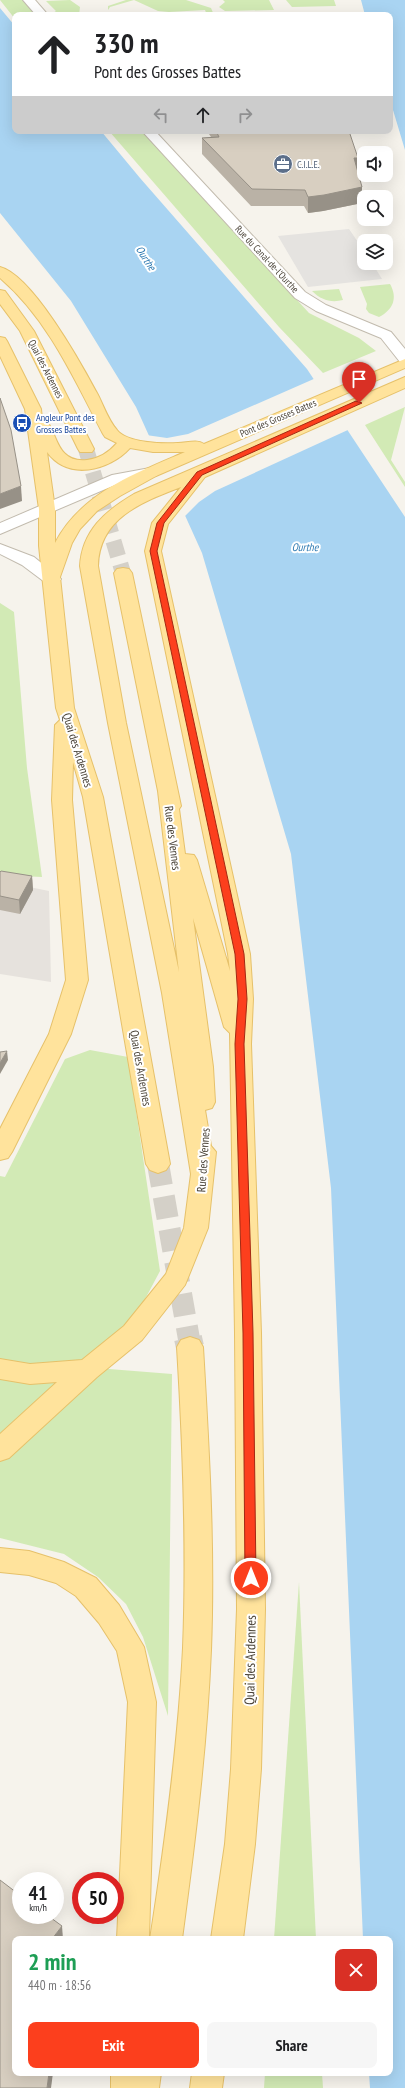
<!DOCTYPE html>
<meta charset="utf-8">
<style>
body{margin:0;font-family:"PT Sans Narrow",sans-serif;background:#f6f6f6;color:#202124;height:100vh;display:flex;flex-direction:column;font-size:15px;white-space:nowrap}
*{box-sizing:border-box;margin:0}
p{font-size:13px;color:#757577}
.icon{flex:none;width:22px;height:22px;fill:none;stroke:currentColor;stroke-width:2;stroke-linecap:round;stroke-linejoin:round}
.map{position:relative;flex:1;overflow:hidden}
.drawer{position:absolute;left:12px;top:1936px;width:381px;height:140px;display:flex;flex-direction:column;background:#fff;border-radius:8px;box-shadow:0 4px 16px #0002}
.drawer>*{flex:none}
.guide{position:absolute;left:12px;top:12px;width:381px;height:122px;border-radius:8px;box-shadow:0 4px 16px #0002;background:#fff;color:#202124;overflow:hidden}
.tools{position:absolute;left:357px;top:146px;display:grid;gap:8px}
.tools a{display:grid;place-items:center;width:36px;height:36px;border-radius:8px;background:#fff;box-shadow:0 4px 16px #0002;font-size:20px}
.speed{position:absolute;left:12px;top:1872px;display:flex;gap:8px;font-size:20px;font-weight:700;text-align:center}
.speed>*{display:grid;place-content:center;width:52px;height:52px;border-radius:50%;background:#fff;box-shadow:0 4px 16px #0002;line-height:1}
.speed small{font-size:10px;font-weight:400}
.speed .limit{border:6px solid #d22;background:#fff;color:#111}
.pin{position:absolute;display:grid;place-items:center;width:34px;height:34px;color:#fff;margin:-41px -17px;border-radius:50% 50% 50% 0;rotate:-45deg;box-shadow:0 0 4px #0007}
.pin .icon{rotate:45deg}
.me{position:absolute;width:44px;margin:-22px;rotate:0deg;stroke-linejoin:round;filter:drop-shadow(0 0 3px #0008)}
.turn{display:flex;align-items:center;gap:14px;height:84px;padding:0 16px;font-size:18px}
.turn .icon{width:52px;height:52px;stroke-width:2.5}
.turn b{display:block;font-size:28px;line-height:34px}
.lanes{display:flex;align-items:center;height:38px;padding:0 16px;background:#0003;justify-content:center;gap:20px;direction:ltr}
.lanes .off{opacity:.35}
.round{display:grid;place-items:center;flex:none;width:42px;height:42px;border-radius:8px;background:#f6f6f6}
.overview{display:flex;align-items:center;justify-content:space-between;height:68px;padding:0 16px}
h1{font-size:24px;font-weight:800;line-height:30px;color:#1e9e55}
.cta{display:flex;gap:8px;margin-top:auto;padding:8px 16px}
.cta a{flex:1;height:46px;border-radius:8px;background:#fc3f1d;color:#fff;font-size:16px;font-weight:800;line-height:46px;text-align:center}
.cta a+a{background:#f6f6f6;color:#202124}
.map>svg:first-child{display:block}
</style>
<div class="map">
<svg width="405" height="2088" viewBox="0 0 405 2088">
<rect width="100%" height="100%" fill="#f6f3ec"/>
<polygon fill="#e6e2dd" points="0,881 49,891 51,982 0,974"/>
<g fill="#d2eab5">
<polygon points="0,0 22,0 36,15 15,15 15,19"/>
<polygon points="70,0 80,7 79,15 50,15 56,11 46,1"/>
<polygon points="126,0 186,0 211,8 214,15 207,15 205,10 169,12 158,11 134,0 110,7 108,10 108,6"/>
<polygon points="223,0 269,0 274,10 225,11 219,7 225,2"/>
<polygon points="286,0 334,0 336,6 292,7"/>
<polygon points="109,131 142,131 309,313 359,338 376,351 323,373 279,327"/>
<path d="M390,284C398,298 393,310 379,317L369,313L366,309L367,304L360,287Z"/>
<path d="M339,289L343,300C331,303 321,300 312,291Z"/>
<polygon points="405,407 391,460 405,482 405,487 365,425"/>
<polygon points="0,603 14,612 27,768 42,877 0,875"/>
<polygon points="90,1050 128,1057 160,1271 136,1316 84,1367 172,1374 168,1716 143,1637 126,1604 98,1577 64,1554 0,1538 0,1176 5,1177 65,1059"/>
<polygon points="299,1582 316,1939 274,1939"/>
<polygon points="265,2073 322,2073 323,2088 264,2088"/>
</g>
<polygon fill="#e5e3e0" points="349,229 364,251 364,263 372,263 382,279 308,287 278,236"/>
<g fill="#a9d4f2">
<polygon points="361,0 405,0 405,150 390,100 390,15 365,15"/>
<polygon points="0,8 15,26 15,131 101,131 140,178 307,369 405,517 405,2088 370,2088 369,2073 390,2073 390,1939 363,1939 331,1188 291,854 202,553 136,407 71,301 0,213"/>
</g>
<polygon fill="#f6f3ec" points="316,378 350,429 215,491 199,502 184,517 146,435 167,438 188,434"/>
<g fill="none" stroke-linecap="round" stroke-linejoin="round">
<polyline stroke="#d4d0c8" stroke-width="16" stroke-dasharray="16 8" stroke-linecap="butt" points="86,449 123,573"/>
<polyline stroke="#d4d0c8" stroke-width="22" stroke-dasharray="22 11" stroke-linecap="butt" points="158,1164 189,1339"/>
<polyline stroke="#d4d0c8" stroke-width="28" stroke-dasharray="28 14" stroke-linecap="butt" points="188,1338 190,1347"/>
<g stroke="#c2bbae" stroke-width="2">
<g id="minor">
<polygon points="23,0 35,0 48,15 36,15"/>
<polygon points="142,131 155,131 305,292 326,305 391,332 405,349 405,363 400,362 381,338 316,311 295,298"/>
<polygon points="150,468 156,470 158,473 156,476 122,482 0,534 0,523 112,475"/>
<polygon points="0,544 34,557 61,579 58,583 52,584 46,583 22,565 0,554"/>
</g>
</g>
<g stroke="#e6c16a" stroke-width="2">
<g id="major">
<path d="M0,267C32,275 81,363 97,393C103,404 108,420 117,430C127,443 163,444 178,443C186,443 197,439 204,444L405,359V368L156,476L120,496L97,511L80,529L72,543L60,577L74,708L103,797L170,1164L166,1170L158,1173L150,1170L146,1164L83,797L73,762L72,800L88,980L71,1034L12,1152L8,1158L0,1160V1129L49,1034L66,980L52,800L55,725L60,720L56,708L39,546V509L25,409L0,356V337L5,338L7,341L41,409L42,419C58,423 52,464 87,460C99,459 110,451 117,443L105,437L103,434C74,379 48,319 0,278ZM130,448L153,452H185C136,473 81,493 55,543V509L47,452C68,481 109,471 130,448Z"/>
<polygon points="0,290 5,291 34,331 94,449 92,452 80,452 78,449 20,331 0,304"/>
<path d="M405,377V388L205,477L168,524L161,551L250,954L253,999L251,1044L261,1333L265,1609L261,1769L255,1844L243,1939H211L225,1844L231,1769L237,1609L235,1333L230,1033L224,1027L193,918L213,1067L215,1102L212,1108L205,1110L211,1146L216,1152L208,1228L185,1285L142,1340L97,1377L9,1458L0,1461V1434L57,1382L30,1384L0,1379V1359L30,1364L82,1360L124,1326L166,1274L184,1228L191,1174L162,993L108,723L80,566C82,531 105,511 134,494ZM181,487L152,523L145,551L228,954L230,971L197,860L194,855L185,854L179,809L181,806L132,573L129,569L123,568L117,569L114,573L158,791L179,972L126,723L98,566C99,518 142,502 181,487Z"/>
<path d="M190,1337L199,1340L203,1347C209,1448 215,1549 211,1650C207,1747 195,1843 182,1939H150C165,1843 178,1746 183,1648C187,1548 183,1447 177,1347L181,1340Z"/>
<polygon points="0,1548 29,1551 64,1562 96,1578 119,1605 144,1647 156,1702 149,1939 117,1939 128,1702 117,1651 99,1623 76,1596 56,1583 29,1575 0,1572"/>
<polygon points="111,2073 161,2073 159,2088 111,2088"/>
<polygon points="192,2073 224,2073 222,2088 190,2088"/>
</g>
</g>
<use href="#minor" fill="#fff" fill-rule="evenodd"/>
<use href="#major" fill="#ffe39c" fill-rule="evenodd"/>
</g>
<g fill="#bab2a6">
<polygon points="207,131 349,131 357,170 362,187 362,203 323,211 308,213 304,206 251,206 202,154 202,138 211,137"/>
<polygon points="0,872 32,876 33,890 20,914 0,910"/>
</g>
<g fill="#979187">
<polygon points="354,158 358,158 357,174"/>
<polygon points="362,187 362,203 323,211 308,213 308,197"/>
<polygon points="21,486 22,501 0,509 0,494"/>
<polygon points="32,876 33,890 20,914 19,900"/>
<polygon points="7,1051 8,1060 0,1074 0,1063"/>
<polygon points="62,1926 63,1939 52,1939"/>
<polygon points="49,2073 53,2073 51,2088 47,2088"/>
</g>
<g fill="#d8cfc1" stroke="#979187">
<polygon points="216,131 349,131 358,158 354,158 362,187 324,195 308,197 305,190 252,189 202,138 219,137"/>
<polygon points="0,398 11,430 21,486 0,494"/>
<polygon points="1,871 32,876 19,900 0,896 0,872"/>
<polygon points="7,1051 0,1063 0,1052"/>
<polygon points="0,1880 21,1896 21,1915 47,1915 62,1926 52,1939 15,1939 15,2073 49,2073 47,2088 0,2088"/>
</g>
<polygon fill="#fc3f1d" stroke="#a42913" points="356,401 362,403 202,475 164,523 157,551 244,954 247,999 244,1044 253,1333 256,1578 255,1582 247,1582 245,1578 243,1333 235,1044 238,999 235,954 150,551 157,523 197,472"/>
<defs>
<g id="office-disc" transform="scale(1)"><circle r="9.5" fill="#5c6f8a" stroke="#fff"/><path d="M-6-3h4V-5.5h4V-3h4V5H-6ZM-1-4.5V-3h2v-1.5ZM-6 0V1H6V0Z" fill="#fff"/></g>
<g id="bus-disc" transform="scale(1)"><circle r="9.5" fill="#1a4fb4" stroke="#fff"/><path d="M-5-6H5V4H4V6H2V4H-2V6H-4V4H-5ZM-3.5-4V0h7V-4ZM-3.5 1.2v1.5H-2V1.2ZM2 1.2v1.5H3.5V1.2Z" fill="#fff"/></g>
</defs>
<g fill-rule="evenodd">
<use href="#office-disc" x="283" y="164"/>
<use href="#bus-disc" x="22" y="423"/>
</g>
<g text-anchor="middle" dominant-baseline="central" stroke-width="4" stroke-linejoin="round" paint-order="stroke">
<g font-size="10" fill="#4e5e75" stroke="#fff" text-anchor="start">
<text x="297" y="164">C.I.L.E.</text>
</g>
<g font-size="10" fill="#4b4439" stroke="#fff">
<text transform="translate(267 259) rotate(47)">Rue du Canal-de-l'Ourthe</text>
<text transform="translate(46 369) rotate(63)">Quai des Ardennes</text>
<text transform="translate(278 418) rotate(-23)">Pont des Grosses Battes</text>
</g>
<g font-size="10" fill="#164399" stroke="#fff" text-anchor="start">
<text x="36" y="417">Angleur Pont des<tspan x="36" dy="12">Grosses Battes</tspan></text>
</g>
<g font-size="11" font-style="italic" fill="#2e7ab2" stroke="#fff">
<text transform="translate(146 258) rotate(57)">Ourthe</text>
<text x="305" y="547">Ourthe</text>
</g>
<g font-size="12" fill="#4b4439" stroke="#fff">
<text transform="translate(78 750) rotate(73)">Quai des Ardennes</text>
<text transform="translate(173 838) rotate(83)">Rue des Vennes</text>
<text transform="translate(141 1068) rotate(80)">Quai des Ardennes</text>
<text transform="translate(203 1160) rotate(-86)">Rue des Vennes</text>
</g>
<g font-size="14" fill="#4b4439" stroke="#fff">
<text transform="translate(250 1660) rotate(-89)">Quai des Ardennes</text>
</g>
</g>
</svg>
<div class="tools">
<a><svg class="icon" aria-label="sound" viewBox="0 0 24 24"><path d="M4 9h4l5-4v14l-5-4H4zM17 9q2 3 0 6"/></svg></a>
<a><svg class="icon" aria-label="search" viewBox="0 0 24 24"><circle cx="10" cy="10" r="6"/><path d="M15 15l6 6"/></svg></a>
<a><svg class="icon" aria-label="layers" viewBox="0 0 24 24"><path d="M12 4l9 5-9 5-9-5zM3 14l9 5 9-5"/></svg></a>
</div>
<div class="speed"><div>41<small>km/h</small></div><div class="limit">50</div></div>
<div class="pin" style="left:359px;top:403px;background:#d93025"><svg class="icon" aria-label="arrive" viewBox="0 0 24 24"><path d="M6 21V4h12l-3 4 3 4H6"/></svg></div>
<svg class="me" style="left:251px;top:1578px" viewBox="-20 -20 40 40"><circle r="17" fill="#fc3f1d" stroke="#fff" stroke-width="3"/><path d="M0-11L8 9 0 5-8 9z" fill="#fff"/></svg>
<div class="guide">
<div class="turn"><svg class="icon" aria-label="ahead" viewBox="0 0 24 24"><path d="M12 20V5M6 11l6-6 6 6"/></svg><div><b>330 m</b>Pont des Grosses Battes</div></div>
<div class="lanes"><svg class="icon off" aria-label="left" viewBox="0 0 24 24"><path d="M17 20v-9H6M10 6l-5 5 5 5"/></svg><svg class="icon" aria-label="ahead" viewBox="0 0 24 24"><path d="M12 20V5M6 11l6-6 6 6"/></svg><svg class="icon off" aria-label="right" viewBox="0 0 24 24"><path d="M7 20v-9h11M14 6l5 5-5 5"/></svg></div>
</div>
<section class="drawer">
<div class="overview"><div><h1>2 min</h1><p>440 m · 18:56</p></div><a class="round" style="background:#d93025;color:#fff"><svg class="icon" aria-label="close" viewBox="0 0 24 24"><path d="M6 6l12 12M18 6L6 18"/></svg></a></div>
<div class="cta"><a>Exit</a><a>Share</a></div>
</section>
</div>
